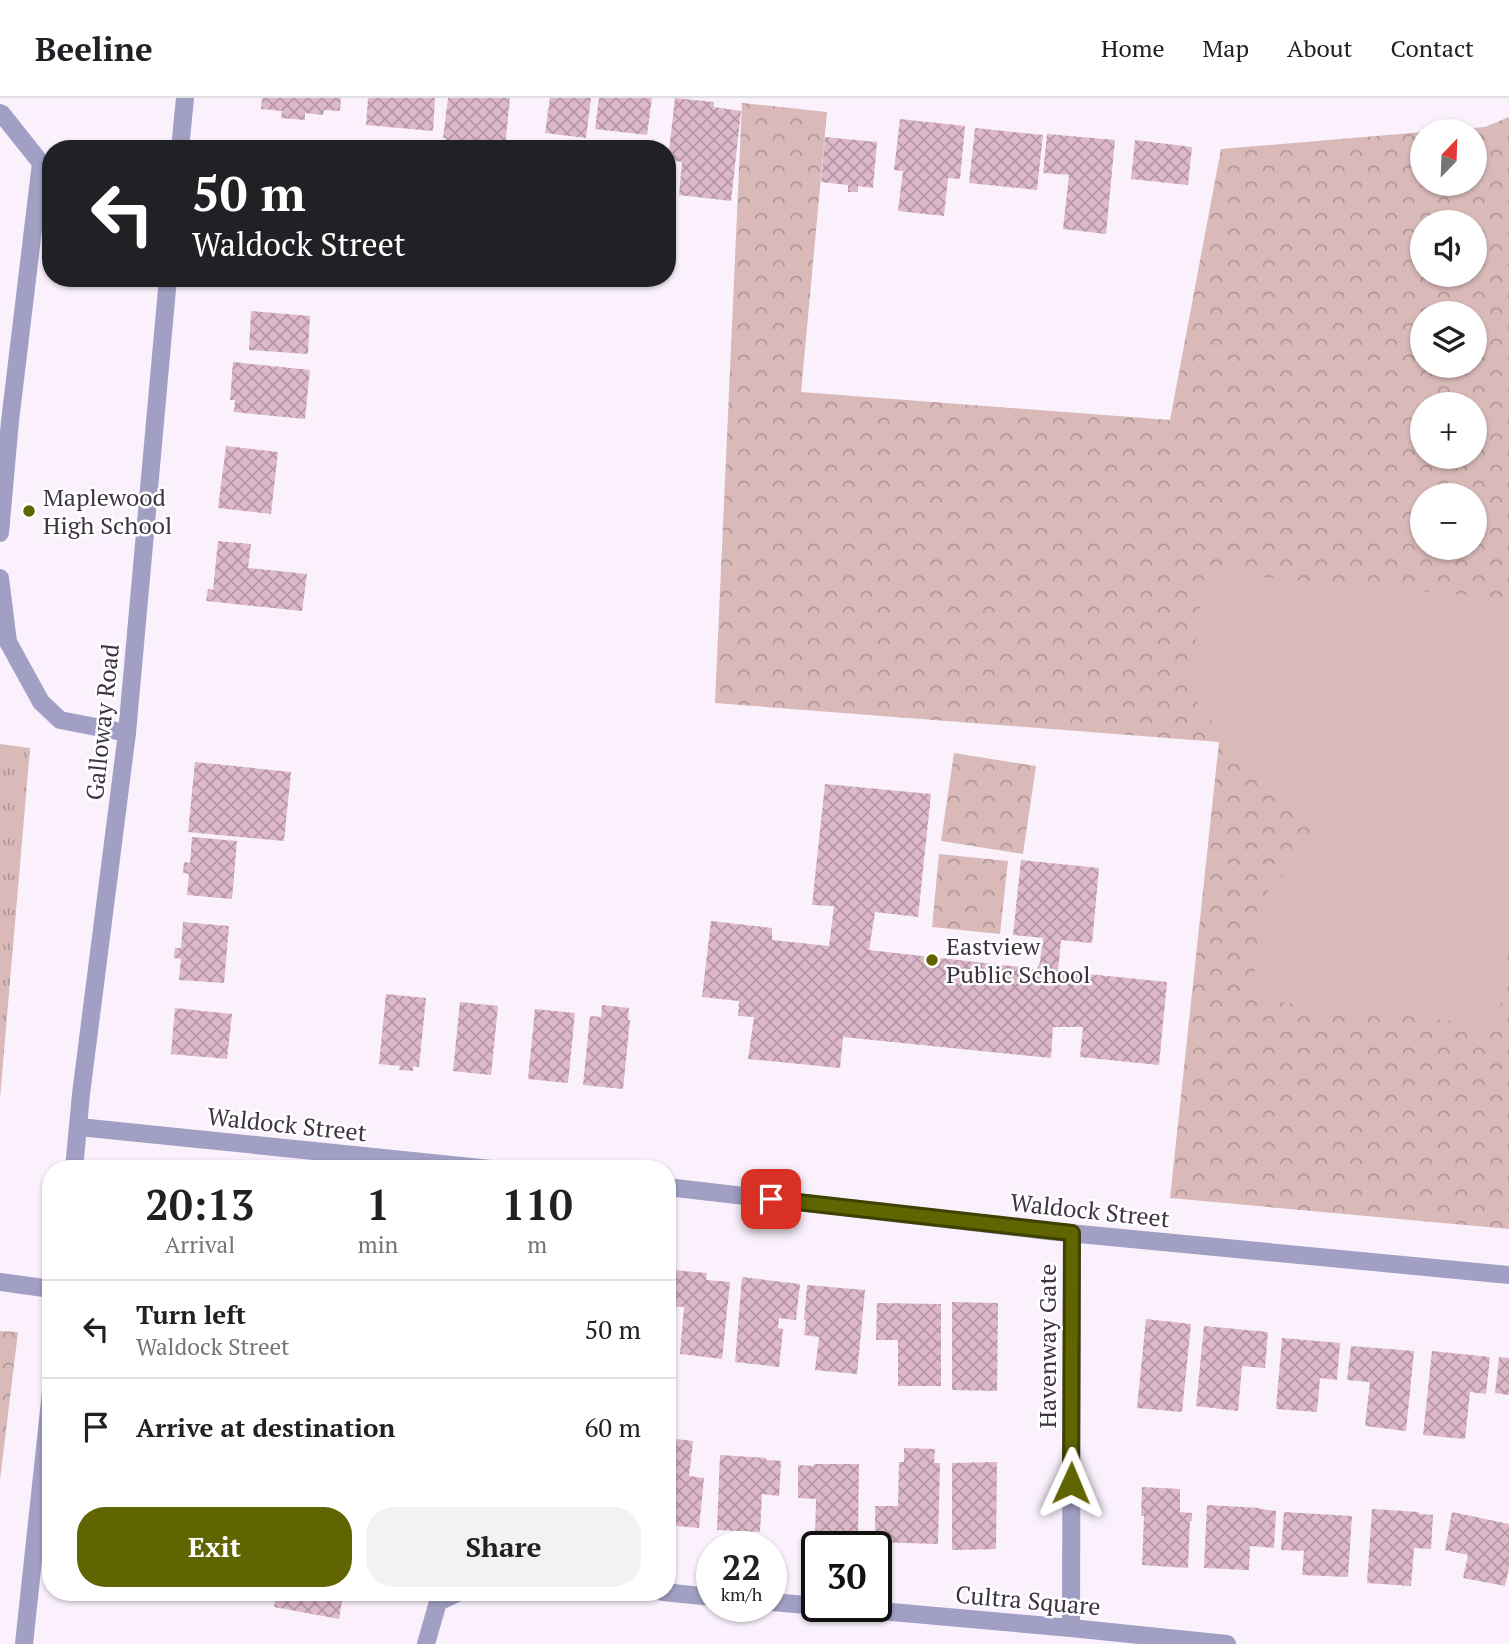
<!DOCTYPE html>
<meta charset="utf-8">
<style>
body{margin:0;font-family:"PT Serif",serif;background:#f2f2f2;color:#202124;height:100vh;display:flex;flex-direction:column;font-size:26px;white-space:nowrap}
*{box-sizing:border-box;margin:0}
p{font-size:23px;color:#757577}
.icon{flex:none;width:38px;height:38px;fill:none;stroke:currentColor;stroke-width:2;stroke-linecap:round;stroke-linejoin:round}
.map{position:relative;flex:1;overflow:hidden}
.sheet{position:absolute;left:42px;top:1062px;width:634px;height:441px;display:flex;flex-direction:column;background:#fff;border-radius:28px;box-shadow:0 2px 5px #0004}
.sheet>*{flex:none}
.guide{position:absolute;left:42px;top:42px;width:634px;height:147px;border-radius:28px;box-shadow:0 2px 5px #0004;background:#202124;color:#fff;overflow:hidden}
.needle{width:46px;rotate:23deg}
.tools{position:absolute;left:1410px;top:21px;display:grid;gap:14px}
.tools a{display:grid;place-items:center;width:77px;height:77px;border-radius:50%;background:#fff;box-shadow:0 2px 5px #0004;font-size:35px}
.speed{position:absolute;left:696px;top:1433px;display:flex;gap:14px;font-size:35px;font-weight:700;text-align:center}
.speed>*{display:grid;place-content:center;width:91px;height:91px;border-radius:50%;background:#fff;box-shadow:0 2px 5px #0004;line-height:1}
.speed small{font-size:18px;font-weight:400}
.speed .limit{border:4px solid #111;border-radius:10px;background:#fff;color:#111}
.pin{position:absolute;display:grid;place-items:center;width:60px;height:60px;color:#fff;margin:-30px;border-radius:14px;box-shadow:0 4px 10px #0006}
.me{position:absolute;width:77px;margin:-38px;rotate:1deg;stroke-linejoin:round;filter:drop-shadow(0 0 5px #0008)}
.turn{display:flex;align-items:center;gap:24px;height:147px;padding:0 35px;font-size:32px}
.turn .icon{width:91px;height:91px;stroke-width:2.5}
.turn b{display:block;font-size:49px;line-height:60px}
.eta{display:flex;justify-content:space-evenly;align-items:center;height:119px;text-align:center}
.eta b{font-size:42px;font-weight:600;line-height:49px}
.button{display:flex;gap:14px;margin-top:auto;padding:14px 35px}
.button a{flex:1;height:80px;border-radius:28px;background:#606501;color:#fff;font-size:28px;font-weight:600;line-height:80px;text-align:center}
.button a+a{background:#f2f2f2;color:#202124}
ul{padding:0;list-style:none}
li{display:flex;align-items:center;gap:21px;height:98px;padding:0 35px;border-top:2px solid #e0e0e0}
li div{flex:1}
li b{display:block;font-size:26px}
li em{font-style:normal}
header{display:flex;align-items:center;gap:42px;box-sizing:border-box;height:98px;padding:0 35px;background:#fff;border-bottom:2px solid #e0e0e0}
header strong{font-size:33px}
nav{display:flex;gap:38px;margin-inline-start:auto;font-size:24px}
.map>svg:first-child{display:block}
</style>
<header>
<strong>Beeline</strong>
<nav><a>Home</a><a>Map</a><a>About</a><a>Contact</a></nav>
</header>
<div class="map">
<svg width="1509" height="1546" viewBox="0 0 1509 1546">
<defs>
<pattern id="grass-tufts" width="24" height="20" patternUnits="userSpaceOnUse" patternTransform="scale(1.75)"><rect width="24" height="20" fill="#d9bab9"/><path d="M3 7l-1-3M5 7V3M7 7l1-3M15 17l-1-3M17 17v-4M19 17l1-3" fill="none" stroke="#b19898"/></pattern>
<pattern id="park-crowns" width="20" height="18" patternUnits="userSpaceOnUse" patternTransform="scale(1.75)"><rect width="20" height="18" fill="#d9bab9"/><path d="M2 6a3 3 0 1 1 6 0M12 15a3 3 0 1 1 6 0" fill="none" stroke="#b19898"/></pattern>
<pattern id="building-cross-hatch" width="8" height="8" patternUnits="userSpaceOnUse" patternTransform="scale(1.75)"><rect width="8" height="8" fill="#ddb8c8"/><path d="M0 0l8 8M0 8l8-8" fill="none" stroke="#b596a4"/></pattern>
</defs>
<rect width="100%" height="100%" fill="#faf1fd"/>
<polygon fill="url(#grass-tufts)" points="0,646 30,650 0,1000"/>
<g fill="url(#park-crowns)" fill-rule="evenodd">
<path d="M742,5L827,14L801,294L1170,322L1221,51L1423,34V86H1475V33H1434L1485,29L1509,19V1131L1170,1100L1219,644L715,605ZM1423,124H1475V177H1423ZM1423,215H1475V268H1423ZM1423,306H1475V359H1423ZM1423,397H1475V450H1423Z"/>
<polygon points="954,655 1036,668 1023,756 941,743"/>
<polygon points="939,756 1008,763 1000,836 932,829"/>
<polygon points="0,1233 18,1234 0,1382"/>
</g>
<polygon fill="#d9bab9" points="1205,474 1509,501 1509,845 1498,928 1251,901 1266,795 1331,730 1291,714 1249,673 1189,593"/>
<g fill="url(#building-cross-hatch)">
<polygon points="262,0 341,0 340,13 324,12 323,17 305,15 305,22 281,20 282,13 261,11"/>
<polygon points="368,0 435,0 433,33 366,27"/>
<polygon points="448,0 510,0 505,49 496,48 495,51 445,51 446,40 443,40"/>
<polygon points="550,0 591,0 586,40 545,35"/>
<polygon points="599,0 652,0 647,37 595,31"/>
<polygon points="675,0 714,4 714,9 741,13 731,103 679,97 682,64 668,62"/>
<polygon points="900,21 965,28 960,81 948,80 944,118 898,113 903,73 894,72"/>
<polygon points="975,30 1043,37 1037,92 969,85"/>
<polygon points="1047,36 1115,42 1106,136 1063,131 1069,77 1043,75"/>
<polygon points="825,39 877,44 873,90 858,88 858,94 848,94 848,87 821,84"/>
<polygon points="1135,42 1192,49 1188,87 1131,81"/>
<polygon points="251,213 310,218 308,256 249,252"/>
<polygon points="233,264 310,272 305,321 234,314 235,302 230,302"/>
<polygon points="226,348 278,354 271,416 218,410"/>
<polygon points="218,443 251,446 248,470 307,476 302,513 206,503 208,491 213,492"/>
<polygon points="195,664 291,674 284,743 188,734"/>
<polygon points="825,686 931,696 918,819 875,814 869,852 1020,869 1022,871 1023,869 1029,869 1029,872 1037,871 1040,864 1043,840 1013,837 1021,762 1099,770 1092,845 1061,842 1058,873 1167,884 1159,967 1080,959 1083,929 1053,929 1051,960 843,939 840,970 748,961 754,919 738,918 739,903 702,899 711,823 772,830 772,842 829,848 834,808 812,807"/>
<polygon points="192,739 237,743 232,801 187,797 189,776 183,775 184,764 190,765"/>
<polygon points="183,824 229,828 224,885 179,882 181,861 174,860 175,850 181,850"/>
<polygon points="386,896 426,900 419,969 413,968 413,973 399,972 400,968 379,966"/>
<polygon points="460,904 498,908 491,977 453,973"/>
<polygon points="602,907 629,910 628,922 630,922 623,991 583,987 590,918 601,919"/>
<polygon points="175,910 232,916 227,961 171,956"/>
<polygon points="535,911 575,915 568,985 528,981"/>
<polygon points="672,1172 707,1175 706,1182 730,1184 722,1261 680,1256 684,1209 668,1208"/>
<polygon points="742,1179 800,1186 796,1222 779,1220 778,1230 783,1231 779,1269 735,1264"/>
<polygon points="807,1187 865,1192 857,1276 815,1272 819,1239 804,1237 806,1222 804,1222"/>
<polygon points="952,1204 998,1205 997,1293 952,1292"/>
<polygon points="877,1205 941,1206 941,1288 898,1288 898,1242 876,1242"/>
<polygon points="1146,1221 1191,1226 1182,1314 1137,1310"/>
<polygon points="1204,1228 1268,1234 1265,1270 1242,1268 1238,1313 1196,1308"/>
<polygon points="1282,1240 1340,1245 1337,1282 1320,1280 1317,1314 1276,1311"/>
<polygon points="1351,1248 1414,1253 1406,1333 1365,1328 1370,1284 1347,1282"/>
<polygon points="1432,1253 1490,1259 1486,1296 1470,1294 1465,1341 1423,1337"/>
<polygon points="1499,1259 1509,1260 1509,1297 1495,1295"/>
<polygon points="667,1340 693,1343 689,1378 704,1380 699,1430 667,1427"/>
<polygon points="904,1350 935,1351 934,1365 940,1365 938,1446 875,1444 875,1408 898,1408 899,1364 904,1364"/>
<polygon points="720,1357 766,1360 766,1362 781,1363 779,1398 762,1396 760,1434 717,1432"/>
<polygon points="997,1364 996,1451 952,1452 952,1365"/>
<polygon points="814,1366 859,1366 858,1440 815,1440 816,1401 798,1400 798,1367 814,1368"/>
<polygon points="1142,1389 1180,1391 1180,1414 1192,1415 1192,1423 1190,1423 1188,1470 1142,1467 1144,1418 1141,1418"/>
<polygon points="1207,1407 1260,1410 1260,1411 1276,1413 1274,1450 1250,1448 1249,1472 1204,1470"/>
<polygon points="1372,1411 1419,1414 1419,1416 1433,1417 1431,1451 1414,1450 1411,1488 1367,1485"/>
<polygon points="1284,1414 1352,1418 1348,1479 1302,1477 1304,1453 1281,1452"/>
<polygon points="1452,1414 1509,1426 1509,1470 1505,1488 1463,1480 1468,1457 1445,1452"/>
<polygon points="277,1494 335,1494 343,1497 339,1521 274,1509"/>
</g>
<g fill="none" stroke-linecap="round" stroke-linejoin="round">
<g stroke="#a19fc3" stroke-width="18">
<polyline points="0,15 2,16 41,65 10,323 0,435"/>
<polyline points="180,51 185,0"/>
<polyline points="0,480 8,544 41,604 60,622 127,635"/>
<polyline points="79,1029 491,1071"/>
<polyline points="74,1071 81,996 127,635 168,180"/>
<polyline points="667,1089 1048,1133 1509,1177"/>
<polyline points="0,1184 51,1191"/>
<polyline points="663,1494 712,1499"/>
<polyline points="772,1504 817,1508"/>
<polyline points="824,1508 1071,1530 1227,1546"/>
<polyline points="1071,1530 1072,1135"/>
<polyline points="24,1546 51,1294"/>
<polyline points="426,1546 438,1504 459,1494"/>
</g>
</g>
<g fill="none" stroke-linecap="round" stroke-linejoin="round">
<g stroke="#3e4201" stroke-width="18">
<polyline id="route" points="771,1101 1072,1135 1071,1385"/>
</g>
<use href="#route" stroke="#606501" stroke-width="12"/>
</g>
<g fill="#606501" stroke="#fff" stroke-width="2.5">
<circle cx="29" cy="413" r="7"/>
<circle cx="932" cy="862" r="7"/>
</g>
<g text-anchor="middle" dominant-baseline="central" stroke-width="5" stroke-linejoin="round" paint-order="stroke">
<g font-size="24" fill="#3e3541" stroke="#fff" text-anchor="start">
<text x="43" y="399">Maplewood<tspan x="43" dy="28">High School</tspan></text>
<text x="946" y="848">Eastview<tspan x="946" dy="28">Public School</tspan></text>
</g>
<g font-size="24" fill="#3e3541" stroke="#fff">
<text transform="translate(102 624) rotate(-84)">Galloway Road</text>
<text transform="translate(287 1026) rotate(6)">Waldock Street</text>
<text transform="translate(1090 1112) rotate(6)">Waldock Street</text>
<text transform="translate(1047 1248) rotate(-90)">Havenway Gate</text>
<text transform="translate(1028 1502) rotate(5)">Cultra Square</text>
</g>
</g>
</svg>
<div class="tools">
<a><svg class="needle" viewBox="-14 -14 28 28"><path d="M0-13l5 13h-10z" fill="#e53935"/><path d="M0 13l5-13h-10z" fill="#757577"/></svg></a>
<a><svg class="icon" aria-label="sound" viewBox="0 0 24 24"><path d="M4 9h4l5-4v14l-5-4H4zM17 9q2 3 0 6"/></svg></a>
<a><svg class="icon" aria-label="layers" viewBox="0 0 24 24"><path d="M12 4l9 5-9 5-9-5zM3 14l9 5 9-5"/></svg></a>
<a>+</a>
<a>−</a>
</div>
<div class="speed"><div>22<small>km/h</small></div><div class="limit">30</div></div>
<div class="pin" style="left:771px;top:1101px;background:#d93025"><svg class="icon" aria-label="arrive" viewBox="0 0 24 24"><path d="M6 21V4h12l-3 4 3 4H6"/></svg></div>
<svg class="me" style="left:1071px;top:1385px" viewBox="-20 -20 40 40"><path d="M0-17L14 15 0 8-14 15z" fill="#606501" stroke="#fff" stroke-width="4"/></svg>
<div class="guide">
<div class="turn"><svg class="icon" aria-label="left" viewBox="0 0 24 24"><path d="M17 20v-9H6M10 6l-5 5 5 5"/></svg><div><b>50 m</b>Waldock Street</div></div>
</div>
<section class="sheet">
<div class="eta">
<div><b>20:13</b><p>Arrival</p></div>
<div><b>1</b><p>min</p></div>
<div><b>110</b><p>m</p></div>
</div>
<ul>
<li><svg class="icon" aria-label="left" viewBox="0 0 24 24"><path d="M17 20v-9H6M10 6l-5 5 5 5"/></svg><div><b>Turn left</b><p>Waldock Street</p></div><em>50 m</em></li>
<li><svg class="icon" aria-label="arrive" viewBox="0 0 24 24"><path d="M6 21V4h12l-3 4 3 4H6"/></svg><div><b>Arrive at destination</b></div><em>60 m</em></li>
</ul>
<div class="button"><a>Exit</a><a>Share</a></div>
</section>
</div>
